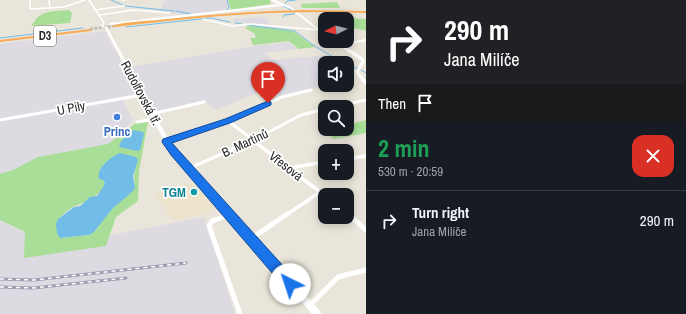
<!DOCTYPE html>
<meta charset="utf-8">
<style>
body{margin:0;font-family:"Archivo Narrow",sans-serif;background:#242831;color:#f1f3f6;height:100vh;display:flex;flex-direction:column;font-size:15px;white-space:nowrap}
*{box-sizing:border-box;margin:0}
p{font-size:13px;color:#9ea1a6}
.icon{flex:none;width:22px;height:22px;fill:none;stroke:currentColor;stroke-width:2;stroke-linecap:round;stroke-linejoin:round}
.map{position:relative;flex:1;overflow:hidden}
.panel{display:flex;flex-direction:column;background:#171b24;width:320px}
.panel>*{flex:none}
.hud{background:#202124;color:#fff;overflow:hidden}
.needle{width:26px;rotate:264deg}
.tools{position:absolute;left:318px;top:12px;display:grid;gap:8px}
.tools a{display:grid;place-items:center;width:36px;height:36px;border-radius:8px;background:#171b24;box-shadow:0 2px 10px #0003;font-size:20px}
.pin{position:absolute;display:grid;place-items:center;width:34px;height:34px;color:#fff;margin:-41px -17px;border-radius:50% 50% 50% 0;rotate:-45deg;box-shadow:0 0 4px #0007}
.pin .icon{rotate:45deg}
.me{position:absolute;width:44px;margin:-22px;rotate:319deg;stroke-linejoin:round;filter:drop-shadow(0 0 3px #0008)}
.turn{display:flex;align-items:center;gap:14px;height:84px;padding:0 12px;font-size:18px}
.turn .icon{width:52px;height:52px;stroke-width:2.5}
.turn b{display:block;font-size:28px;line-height:34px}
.then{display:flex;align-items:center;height:38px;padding:0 12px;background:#0003;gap:8px;font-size:15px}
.round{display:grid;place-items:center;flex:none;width:42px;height:42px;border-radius:12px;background:#242831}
.summary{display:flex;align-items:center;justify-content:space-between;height:68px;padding:0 12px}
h1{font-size:24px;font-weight:800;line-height:30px;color:#1e9e55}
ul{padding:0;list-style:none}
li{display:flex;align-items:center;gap:12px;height:60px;padding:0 12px;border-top:1px solid #363941}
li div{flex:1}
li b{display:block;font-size:15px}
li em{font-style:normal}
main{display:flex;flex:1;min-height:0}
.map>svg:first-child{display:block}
</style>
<main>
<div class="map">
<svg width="366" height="314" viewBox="0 0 366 314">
<rect width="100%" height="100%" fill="#eae5da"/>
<g fill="#dddae2">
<polygon points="165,0 228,0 228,7 223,11 182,15 160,11"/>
<polygon points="264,17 272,26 233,22 234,19"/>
<polygon points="105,31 125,68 254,46 289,42 298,49 265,53 273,60 327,55 342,63 325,63 325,85 327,85 279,96 267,89 215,110 204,100 155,113 139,94 122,97 133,120 108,147 0,191 0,44"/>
<polygon points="204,217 235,314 0,314 0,220 32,237 106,236"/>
</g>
<polygon fill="#ebe3ca" points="193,183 215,208 204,214 173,220 154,193 164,192"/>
<g fill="#a9de98" fill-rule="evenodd">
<polygon points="228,0 269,0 271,1 270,4 231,10"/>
<polygon points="337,2 340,8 302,8 301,4"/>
<path d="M69,10L72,13L70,23L31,26C33,24 35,20 37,18C44,10 59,11 69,10Z"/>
<polygon points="349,18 366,19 366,31 354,28"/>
<polygon points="253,26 293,31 315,47 299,49 289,41 253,45 250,38 258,38 255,37 255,34 245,28 246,27"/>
<polygon points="366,120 366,133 334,139 324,131 347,129 347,125"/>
<path d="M148,122L139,171L138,201L116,217L106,246L24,258L25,232L0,220V174L13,170L38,157L108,144L136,123ZM116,155L136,157C138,166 132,171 135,182L106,215L96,230L89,235L60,238L58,219C62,215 68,210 73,207C84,202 100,197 105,184L103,180V165Z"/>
</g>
<g fill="#71bde8">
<polygon points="134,130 143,132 144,134 140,150 137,151 119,147 121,141"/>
<path d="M120,153L136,157L138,160L133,176L135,188L131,193L113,208L94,232L89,235L60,238L57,233L56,224L58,219L74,207L80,206L90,197L97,196L105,184L103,180L99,179C96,168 111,157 120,153Z"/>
</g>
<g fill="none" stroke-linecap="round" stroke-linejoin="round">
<g stroke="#71bde8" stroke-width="1">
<polyline points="111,0 123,5"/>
<polyline points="285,4 287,1 296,0"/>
<polyline points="125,6 174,11"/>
<polyline points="283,6 292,10"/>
<polyline points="176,11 191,14"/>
<polyline points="225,11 229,8 227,0"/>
<polyline points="283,17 284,15 294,14 294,12"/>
<polyline points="211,18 230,22"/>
<polyline points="235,23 242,24"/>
<polyline points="247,25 295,31 313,45 343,63"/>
<polyline points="126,27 210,18"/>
<polyline points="0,38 83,28"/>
<polyline points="347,65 358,69"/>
<polyline points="361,70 366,73"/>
</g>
<polyline stroke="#c3bfb6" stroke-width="3" stroke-dasharray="3 1.5" stroke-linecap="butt" points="90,29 114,26"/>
<g stroke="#fff" stroke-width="1.5">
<polyline points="30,0 30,9 65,7"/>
<polyline points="49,0 50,7"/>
<polyline points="122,0 125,0"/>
<polyline points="64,7 85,0"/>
<polyline points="95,10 124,6"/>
<polyline points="99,15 133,10 170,13"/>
<polyline points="203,19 232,26 250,24 319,30"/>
<polyline points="352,30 354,35"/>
</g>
<g stroke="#fff" stroke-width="2">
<polyline points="347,36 354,36 353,34"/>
<polyline points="340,45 366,40"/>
</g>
<g stroke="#fff" stroke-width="3">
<polyline points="335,107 366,100"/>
<polyline points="151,114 204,102"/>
<polyline points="0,120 142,95"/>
<polyline points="228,121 252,139"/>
<polyline points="137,122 154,119"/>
<polyline points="172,139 228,121 282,97 311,90"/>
<polyline points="255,139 301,115 325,109"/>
</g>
<g stroke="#fff" stroke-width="3.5">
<polyline points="250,138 325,196"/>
<polyline points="166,141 175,138"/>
<polyline points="347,159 366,156"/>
<polyline points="289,168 325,162"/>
<polyline points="188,169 257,138"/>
<polyline points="347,214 349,215"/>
<polyline points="286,215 320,192"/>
</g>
<g stroke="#fff" stroke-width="5">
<polyline points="348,214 366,230"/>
<polyline points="229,215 212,221 209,226 240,314"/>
<polyline points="251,239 287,214"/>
<polyline points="310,305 338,277 366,270"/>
</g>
<g stroke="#fff" stroke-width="2">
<polyline points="272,0 291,8 325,35"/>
<polyline points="110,24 282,5"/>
</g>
<polyline stroke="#fff" stroke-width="3" points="334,41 362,59 363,62 357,72 364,81"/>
<polyline stroke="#fff" stroke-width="3.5" points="363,80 366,83"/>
<polygon fill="#fff" fill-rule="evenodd" points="88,0 90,0 105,23 103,26 107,27 172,146 320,311 321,314 312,314 168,148 105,28 100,26 103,23"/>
<g fill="#f6ac59" fill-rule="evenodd">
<path d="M303,10L366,11V13C280,9 199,17 114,27L112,26C122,22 146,21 158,20C206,15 254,11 303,10Z"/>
<polygon points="90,29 92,30 91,31 0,42 0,40"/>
</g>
<g stroke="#9d9eb1" stroke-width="3">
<g id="rail">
<polyline points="0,279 34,280 186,263"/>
<polyline points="0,287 33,288 126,278"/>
</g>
</g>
<use href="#rail" stroke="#fff" stroke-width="1.5" stroke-dasharray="4" stroke-linecap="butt"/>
</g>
<polygon fill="#1a73e8" stroke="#114b97" points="268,101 271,102 271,105 230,123 172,143 295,279 297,284 295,288 290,290 285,288 171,155 162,142 163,139 225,119"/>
<circle fill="#3f7fe0" stroke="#fff" stroke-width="1.5" cx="117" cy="117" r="4"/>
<circle fill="#0f9aa8" stroke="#fff" stroke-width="1.5" cx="194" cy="192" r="4"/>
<g text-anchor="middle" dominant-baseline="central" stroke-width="3.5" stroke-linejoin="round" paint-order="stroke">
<rect fill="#fff" stroke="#686868" stroke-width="1" x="34" y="26" width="22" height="20" rx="3"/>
<g font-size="12" font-weight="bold" fill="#282828">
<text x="45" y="36">D3</text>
</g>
<g font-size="13" fill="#282828" stroke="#fff">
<text transform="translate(141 93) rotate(62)">Rudolfovská tř.</text>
<text transform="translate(71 108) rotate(-11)">U Pily</text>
<text transform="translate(245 143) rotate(-25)">B. Martinů</text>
<text transform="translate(286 166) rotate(38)">Vřesová</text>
</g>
<g font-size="13" font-weight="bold" fill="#366cbe" stroke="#fff">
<text x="117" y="131">Princ</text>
</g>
<g font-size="13" font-weight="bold" fill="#0d838f" stroke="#fff" text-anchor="end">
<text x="186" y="192">TGM</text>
</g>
</g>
</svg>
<div class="tools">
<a><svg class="needle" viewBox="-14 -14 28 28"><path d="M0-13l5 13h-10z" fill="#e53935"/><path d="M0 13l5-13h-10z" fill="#9ea1a6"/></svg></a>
<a><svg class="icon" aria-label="sound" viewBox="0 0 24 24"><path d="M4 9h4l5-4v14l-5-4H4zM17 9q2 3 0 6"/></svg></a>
<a><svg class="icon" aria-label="search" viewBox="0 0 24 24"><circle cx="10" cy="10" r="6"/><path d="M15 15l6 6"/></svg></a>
<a>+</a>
<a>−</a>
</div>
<div class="pin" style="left:268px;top:103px;background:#d93025"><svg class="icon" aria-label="arrive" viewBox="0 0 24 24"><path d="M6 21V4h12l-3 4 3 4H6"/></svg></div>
<svg class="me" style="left:290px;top:284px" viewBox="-20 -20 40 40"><circle r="19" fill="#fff"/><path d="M0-13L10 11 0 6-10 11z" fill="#1a73e8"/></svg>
</div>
<section class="panel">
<div class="hud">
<div class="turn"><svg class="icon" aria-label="right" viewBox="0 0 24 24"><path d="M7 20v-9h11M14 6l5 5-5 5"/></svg><div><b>290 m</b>Jana Milíče</div></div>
<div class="then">Then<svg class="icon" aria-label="arrive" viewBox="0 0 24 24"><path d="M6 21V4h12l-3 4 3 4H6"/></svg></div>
</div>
<div class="summary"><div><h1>2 min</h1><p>530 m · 20:59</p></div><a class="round" style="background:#d93025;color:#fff"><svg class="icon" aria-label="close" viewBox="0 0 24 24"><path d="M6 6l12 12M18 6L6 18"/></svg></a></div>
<ul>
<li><svg class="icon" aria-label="right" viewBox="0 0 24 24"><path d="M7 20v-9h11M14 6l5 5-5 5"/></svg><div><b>Turn right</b><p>Jana Milíče</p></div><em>290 m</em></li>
</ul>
</section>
</main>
